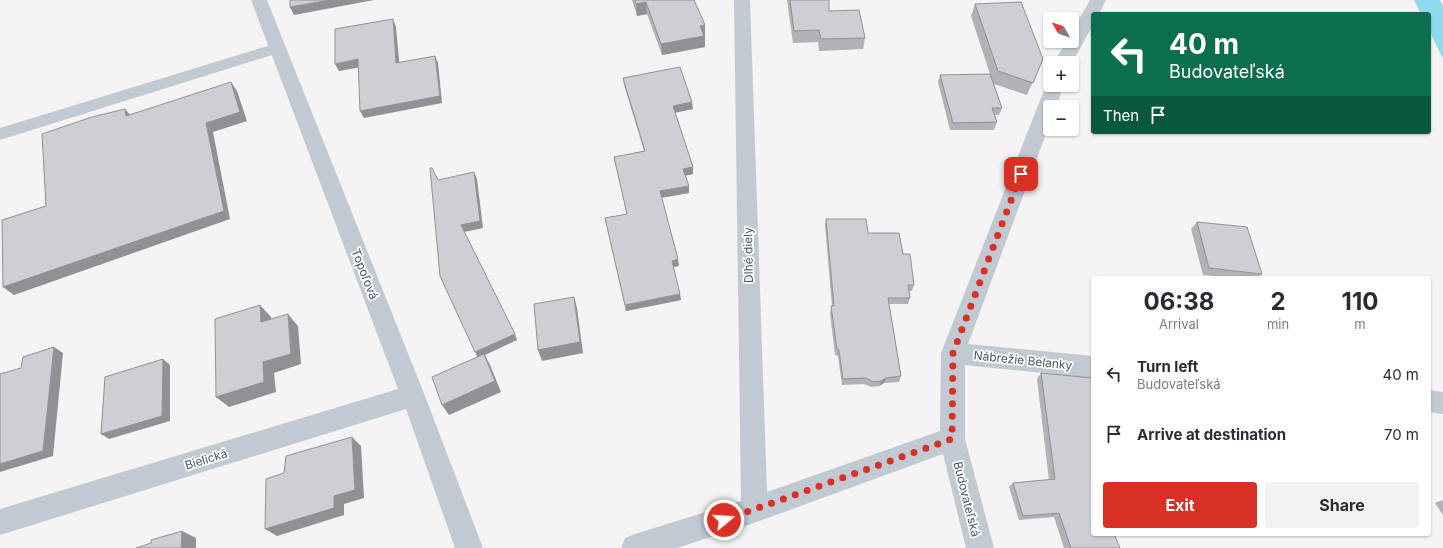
<!DOCTYPE html>
<meta charset="utf-8">
<style>
body{margin:0;font-family:Inter,sans-serif;background:#f2f2f3;color:#2b2b33;height:100vh;display:flex;flex-direction:column;font-size:15px;white-space:nowrap}
*{box-sizing:border-box;margin:0}
p{font-size:13px;color:#7c7c81}
.icon{flex:none;width:22px;height:22px;fill:none;stroke:currentColor;stroke-width:2;stroke-linecap:round;stroke-linejoin:round}
.map{position:relative;flex:1;overflow:hidden}
.panel{position:absolute;left:1091px;top:276px;width:340px;height:260px;display:flex;flex-direction:column;background:#fff;border-radius:4px;box-shadow:0 1px 3px #0004}
.panel>*{flex:none}
.hud{position:absolute;left:1091px;top:12px;width:340px;height:122px;border-radius:4px;box-shadow:0 1px 3px #0004;background:#0b6e4f;color:#fff;overflow:hidden}
.needle{width:26px;rotate:310deg}
.tools{position:absolute;left:1043px;top:12px;display:grid;gap:8px}
.tools a{display:grid;place-items:center;width:36px;height:36px;border-radius:4px;background:#fff;box-shadow:0 1px 3px #0004;font-size:20px}
.pin{position:absolute;display:grid;place-items:center;width:34px;height:34px;color:#fff;margin:-17px;border-radius:8px;box-shadow:0 2px 6px #0006}
.me{position:absolute;width:44px;margin:-22px;rotate:72deg;stroke-linejoin:round;filter:drop-shadow(0 0 3px #0008)}
.turn{display:flex;align-items:center;gap:14px;height:84px;padding:0 12px;font-size:18px}
.turn .icon{width:52px;height:52px;stroke-width:2.5}
.turn b{display:block;font-size:28px;line-height:34px}
.then{display:flex;align-items:center;height:38px;padding:0 12px;background:#0003;gap:8px;font-size:15px}
.eta{display:flex;justify-content:space-evenly;align-items:center;height:68px;text-align:center}
.eta b{font-size:24px;font-weight:700;line-height:28px}
.cta{display:flex;gap:8px;margin-top:auto;padding:8px 12px}
.cta a{flex:1;height:46px;border-radius:4px;background:#d93025;color:#fff;font-size:16px;font-weight:700;line-height:46px;text-align:center}
.cta a+a{background:#f2f2f3;color:#2b2b33}
ul{padding:0;list-style:none}
li{display:flex;align-items:center;gap:12px;height:60px;padding:0 12px}
li div{flex:1}
li b{display:block;font-size:15px}
li em{font-style:normal}
.map>svg:first-child{display:block}
</style>
<div class="map">
<svg width="1443" height="548" viewBox="0 0 1443 548">
<rect width="100%" height="100%" fill="#f5f3f3"/>
<polygon fill="#90daee" points="1414,0 1440,0 1443,6 1443,59 1429,30 1429,14 1421,14"/>
<g fill="none" stroke-linecap="round" stroke-linejoin="round">
<polygon fill="#c1cad2" fill-rule="evenodd" points="277,43 282,44 285,48 282,52 0,140 0,128"/>
<g fill="#c1cad2" fill-rule="evenodd">
<polygon points="251,0 267,0 425,396 483,548 455,548 406,409 0,535 0,509 398,389"/>
<polygon points="734,0 750,0 767,492 940,431 941,353 1046,85 1050,80 1050,85 1064,85 1056,107 1050,107 1050,123 968,344 1093,356 1093,378 965,365 965,439 994,548 966,548 943,454 754,523 677,548 621,548 625,538 635,534 741,501"/>
<polygon points="1090,0 1106,0 1099,14 1093,14 1093,25 1072,63 1054,63 1066,41 1072,41 1072,31"/>
<polygon points="1429,390 1443,392 1443,414 1429,412"/>
</g>
</g>
<g fill="#b0b2b7">
<polygon points="632,0 694,0 705,25 705,47 662,55 647,14 637,16"/>
<polygon points="787,0 829,0 829,11 865,38 863,49 819,51 818,42 793,43"/>
<polygon points="975,4 1043,59 1027,95 994,84 1002,108 999,115 995,115 997,122 994,130 950,130 938,82 940,75 990,74 971,16"/>
<polygon points="623,78 693,109 675,112 693,167 693,174 685,175 689,193 661,198 679,266 673,267 681,300 626,311 605,218 627,214 614,157 644,151 624,85"/>
<polygon points="826,219 868,233 903,254 914,285 912,291 909,291 910,298 908,304 889,304 901,376 899,382 884,383 879,386 871,387 864,384 842,385 838,356 835,355 830,313 832,306 825,225"/>
<polygon points="1197,222 1262,274 1258,278 1235,278 1203,275 1191,229"/>
<polygon points="1041,373 1093,534 1120,548 1064,548 1054,517 1019,520 1009,487 1013,483 1049,480 1037,379"/>
<polygon points="1443,500 1443,515 1435,503"/>
</g>
<g fill="#909195">
<polygon points="330,0 374,0 294,15 290,7"/>
<polygon points="646,2 647,14 637,16 636,4"/>
<polygon points="393,19 396,27 400,70 396,63"/>
<polygon points="705,25 705,47 662,55 661,44 700,26"/>
<polygon points="435,56 438,63 442,103 364,118 360,111"/>
<polygon points="358,59 361,67 339,71 335,64"/>
<polygon points="231,82 237,91 247,121 213,132 230,219 14,295 3,287 206,123"/>
<polygon points="692,102 693,109 674,113 673,106"/>
<polygon points="125,109 132,117 126,116"/>
<polygon points="693,167 693,174 684,176 683,169"/>
<polygon points="474,172 477,179 483,228 464,232 461,225"/>
<polygon points="689,186 689,193 660,198 660,191"/>
<polygon points="678,259 679,266 672,267 672,261"/>
<polygon points="680,294 681,300 626,311 625,305"/>
<polygon points="574,297 577,308 583,353 542,361 538,350"/>
<polygon points="260,305 271,317 272,333 261,322"/>
<polygon points="288,314 298,326 301,364 274,373 276,392 229,407 216,397 263,362"/>
<polygon points="515,334 517,340 485,355 490,365 501,392 449,415 442,405 478,358 475,352"/>
<polygon points="54,347 63,353 53,456 0,472 0,464"/>
<polygon points="163,359 170,365 170,421 109,439 101,434"/>
<polygon points="886,378 884,383 879,386 881,381"/>
<polygon points="352,437 361,446 364,498 344,504 344,515 277,536 265,529"/>
<polygon points="182,531 196,538 196,548 181,548"/>
</g>
<g fill="#cdcfd5" stroke="#909195">
<polygon points="290,0 330,0 290,7"/>
<polygon points="635,0 694,0 705,25 700,26 704,36 661,44 646,2 636,4"/>
<polygon points="790,0 829,0 829,11 859,10 865,38 821,39 819,30 794,31"/>
<polygon points="1021,2 1043,59 1033,83 998,71 975,4"/>
<polygon points="393,19 396,63 435,56 440,96 360,111 358,59 335,64 335,29"/>
<polygon points="680,67 692,102 673,106 693,167 683,169 689,186 660,191 678,259 672,261 680,294 625,305 605,218 627,214 614,157 645,151 623,78"/>
<polygon points="990,74 1002,108 992,108 997,122 953,123 940,75"/>
<polygon points="231,82 240,112 206,123 224,211 3,287 2,220 46,206 42,134 92,117 125,109 126,116"/>
<polygon points="430,168 432,168 438,180 474,172 480,221 461,225 515,334 475,352 440,276"/>
<polygon points="826,219 866,219 868,233 899,233 903,254 910,254 914,285 908,285 910,298 888,298 901,376 886,378 881,381 873,382 866,378 843,379 839,350 837,349 831,306 834,306"/>
<polygon points="1197,222 1247,227 1262,274 1209,268"/>
<polygon points="574,297 580,342 538,350 534,304"/>
<polygon points="260,305 261,322 288,314 291,354 263,362 264,382 216,397 215,319"/>
<polygon points="54,347 43,451 0,464 0,374 21,368 23,357"/>
<polygon points="484,354 495,381 442,405 432,377"/>
<polygon points="163,359 162,416 101,434 105,377"/>
<polygon points="1041,373 1093,378 1093,534 1114,534 1120,548 1071,548 1059,513 1023,516 1013,483 1055,479"/>
<polygon points="352,437 355,490 334,496 334,508 265,529 266,479 284,473 286,456"/>
<polygon points="182,531 181,548 136,548 151,543 151,540"/>
</g>
<g fill="none" stroke-linecap="round" stroke-linejoin="round">
<polyline stroke="#d93025" stroke-width="7" stroke-dasharray="0 12.6" points="724,520 952,439 953,353 1021,174"/>
</g>
<g text-anchor="middle" dominant-baseline="central" stroke-width="3.5" stroke-linejoin="round" paint-order="stroke">
<g font-size="12" fill="#4a5661" stroke="#fff">
<text transform="translate(748 255) rotate(-91)">Dlhé diely</text>
<text transform="translate(365 274) rotate(69)">Topoľová</text>
<text transform="translate(1023 360) rotate(6)">Nábrežie Belanky</text>
<text transform="translate(206 459) rotate(-17)">Bielická</text>
<text transform="translate(967 499) rotate(76)">Budovateľská</text>
</g>
</g>
</svg>
<div class="tools">
<a><svg class="needle" viewBox="-14 -14 28 28"><path d="M0-13l5 13h-10z" fill="#e53935"/><path d="M0 13l5-13h-10z" fill="#7c7c81"/></svg></a>
<a>+</a>
<a>−</a>
</div>
<div class="pin" style="left:1021px;top:174px;background:#d93025"><svg class="icon" aria-label="arrive" viewBox="0 0 24 24"><path d="M6 21V4h12l-3 4 3 4H6"/></svg></div>
<svg class="me" style="left:724px;top:520px" viewBox="-20 -20 40 40"><circle r="17" fill="#d93025" stroke="#fff" stroke-width="3"/><path d="M0-11L8 9 0 5-8 9z" fill="#fff"/></svg>
<div class="hud">
<div class="turn"><svg class="icon" aria-label="left" viewBox="0 0 24 24"><path d="M17 20v-9H6M10 6l-5 5 5 5"/></svg><div><b>40 m</b>Budovateľská</div></div>
<div class="then">Then<svg class="icon" aria-label="arrive" viewBox="0 0 24 24"><path d="M6 21V4h12l-3 4 3 4H6"/></svg></div>
</div>
<section class="panel">
<div class="eta">
<div><b>06:38</b><p>Arrival</p></div>
<div><b>2</b><p>min</p></div>
<div><b>110</b><p>m</p></div>
</div>
<ul>
<li><svg class="icon" aria-label="left" viewBox="0 0 24 24"><path d="M17 20v-9H6M10 6l-5 5 5 5"/></svg><div><b>Turn left</b><p>Budovateľská</p></div><em>40 m</em></li>
<li><svg class="icon" aria-label="arrive" viewBox="0 0 24 24"><path d="M6 21V4h12l-3 4 3 4H6"/></svg><div><b>Arrive at destination</b></div><em>70 m</em></li>
</ul>
<div class="cta"><a>Exit</a><a>Share</a></div>
</section>
</div>
